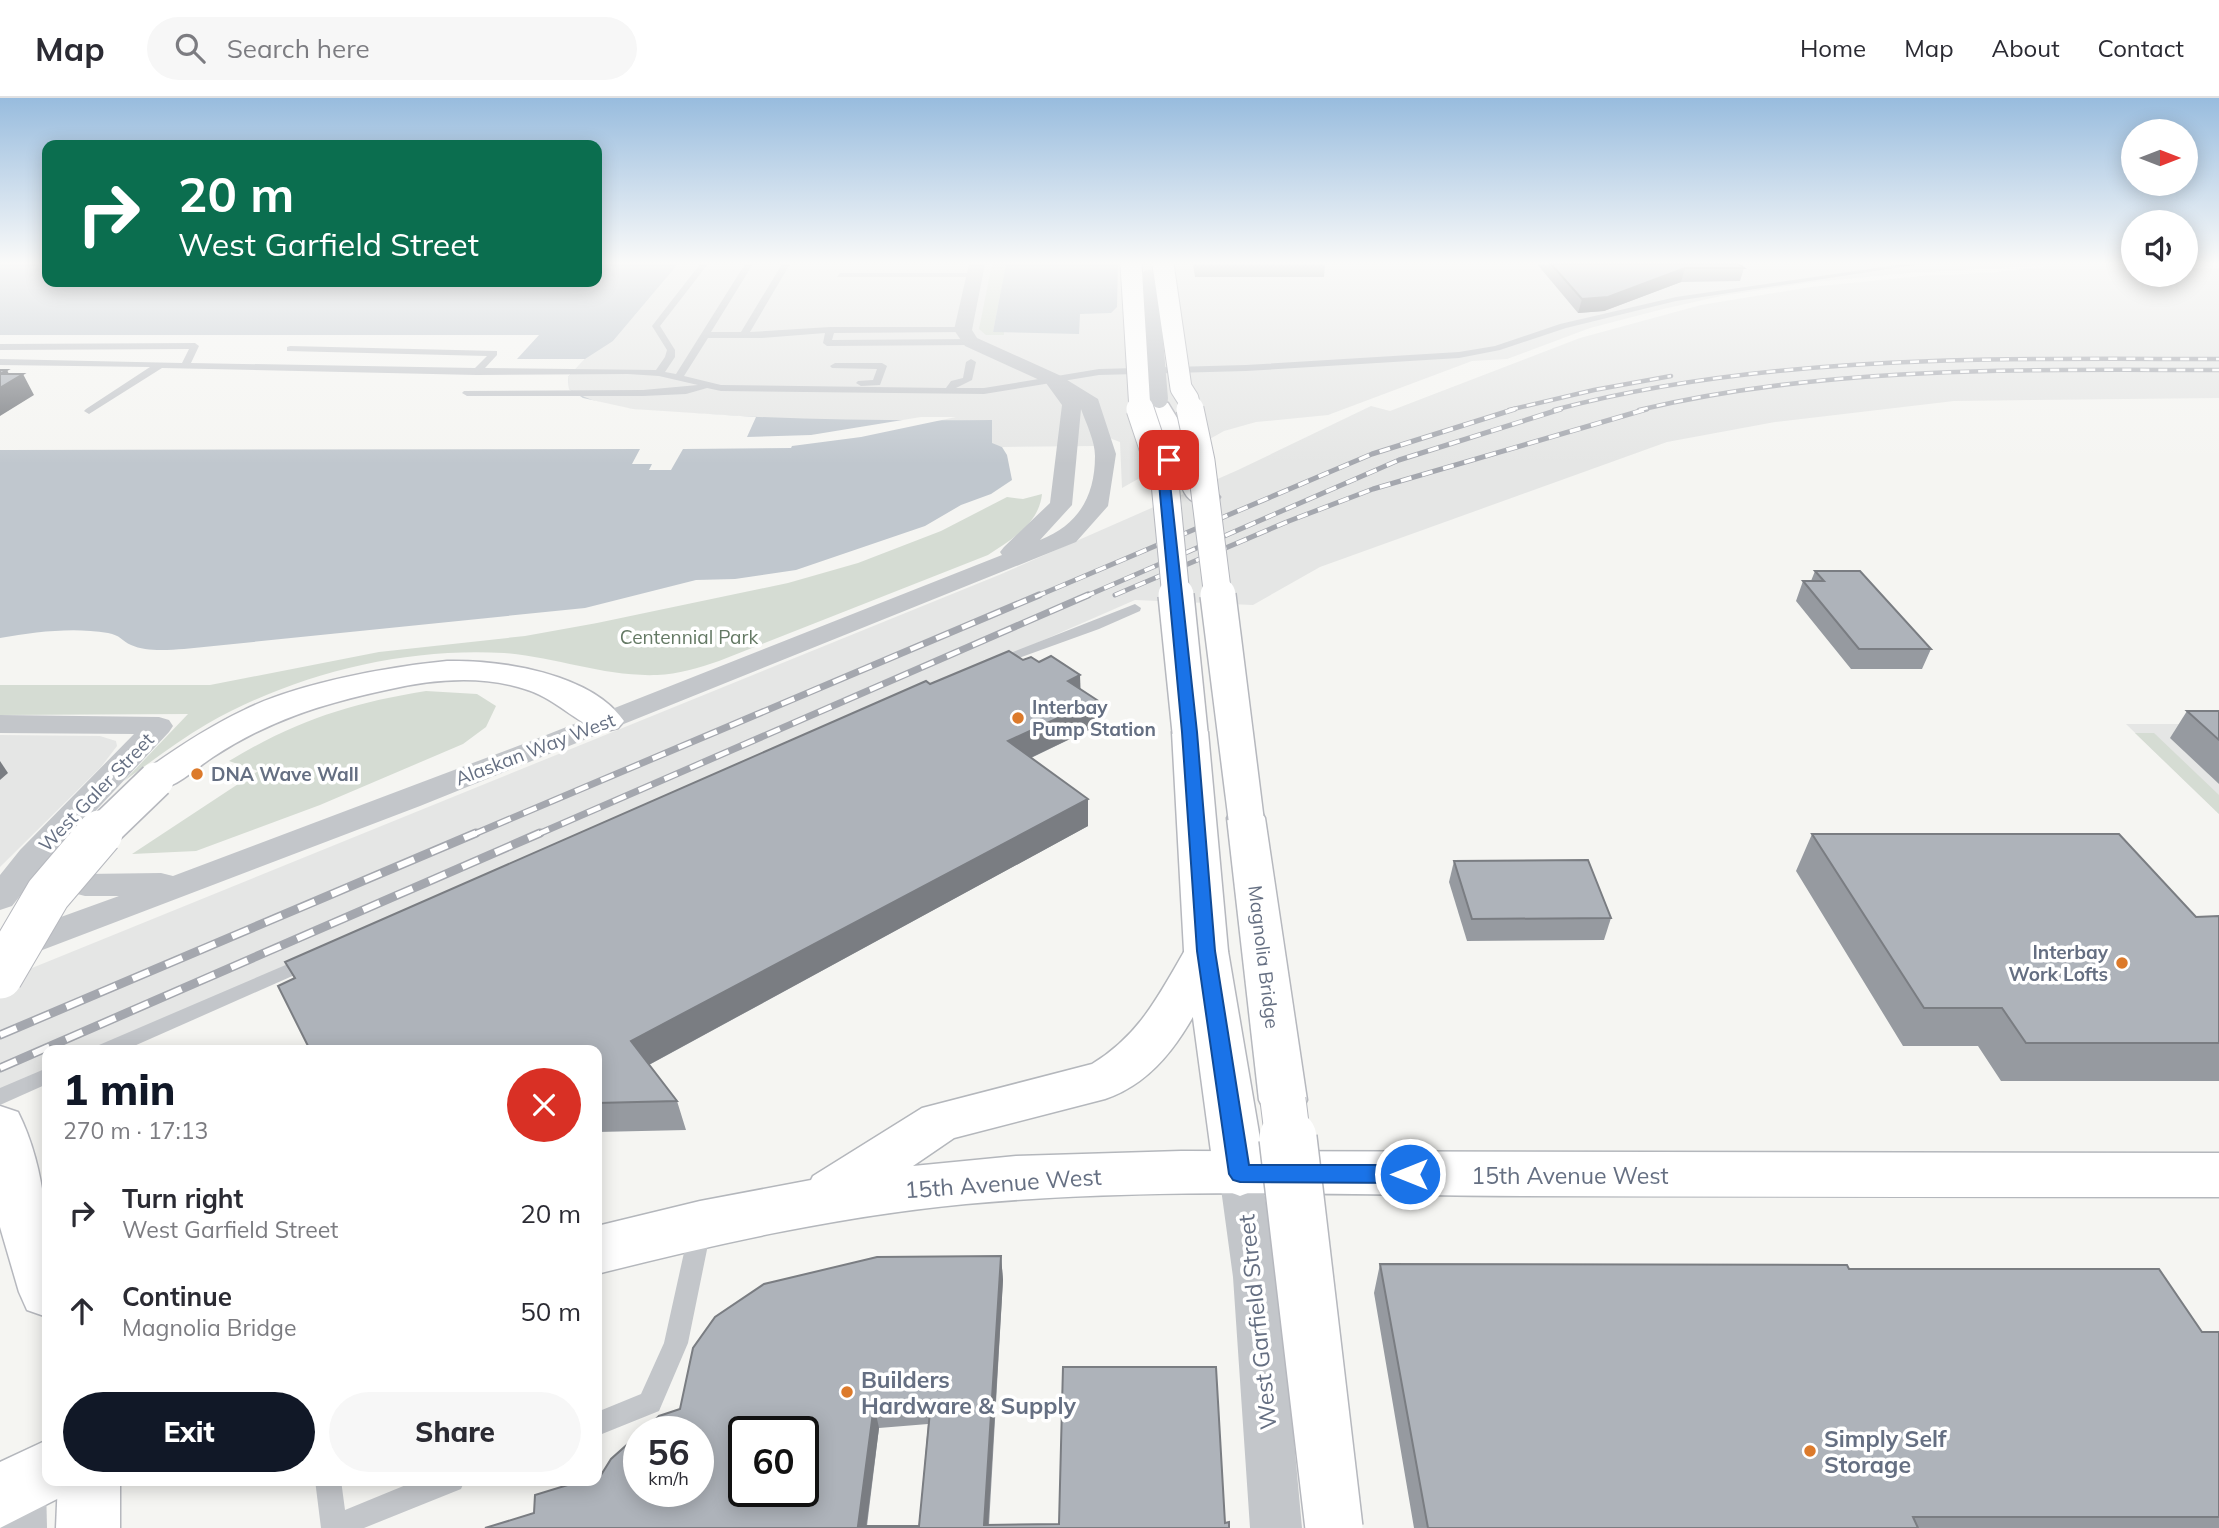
<!DOCTYPE html>
<meta charset="utf-8">
<style>
body{margin:0;font-family:Mulish,sans-serif;background:#f7f7f7;color:#2b2b33;height:100vh;display:flex;flex-direction:column;font-size:26px;white-space:nowrap}
*{box-sizing:border-box;margin:0}
p{font-size:23px;color:#7c7c81}
.icon{flex:none;width:38px;height:38px;fill:none;stroke:currentColor;stroke-width:2;stroke-linecap:round;stroke-linejoin:round}
.map{position:relative;flex:1;overflow:hidden}
.side{position:absolute;left:42px;top:947px;width:560px;height:441px;display:flex;flex-direction:column;background:#fff;border-radius:14px;box-shadow:0 4px 18px #0003}
.side>*{flex:none}
.banner{position:absolute;left:42px;top:42px;width:560px;height:147px;border-radius:14px;box-shadow:0 4px 18px #0003;background:#0b6e4f;color:#fff;overflow:hidden}
.needle{width:46px;rotate:90deg}
.fabs{position:absolute;left:2121px;top:21px;display:grid;gap:14px}
.fabs a{display:grid;place-items:center;width:77px;height:77px;border-radius:50%;background:#fff;box-shadow:0 4px 18px #0003;font-size:35px}
.speed{position:absolute;left:623px;top:1318px;display:flex;gap:14px;font-size:35px;font-weight:700;text-align:center}
.speed>*{display:grid;place-content:center;width:91px;height:91px;border-radius:50%;background:#fff;box-shadow:0 4px 18px #0003;line-height:1}
.speed small{font-size:18px;font-weight:400}
.speed .limit{border:4px solid #111;border-radius:10px;background:#fff;color:#111}
.pin{position:absolute;display:grid;place-items:center;width:60px;height:60px;color:#fff;margin:-30px;border-radius:14px;box-shadow:0 4px 10px #0006}
.me{position:absolute;width:77px;margin:-38px;rotate:270deg;stroke-linejoin:round;filter:drop-shadow(0 0 5px #0008)}
.turn{display:flex;align-items:center;gap:24px;height:147px;padding:0 21px;font-size:32px}
.turn .icon{width:91px;height:91px;stroke-width:2.5}
.turn b{display:block;font-size:49px;line-height:60px}
.round{display:grid;place-items:center;flex:none;width:74px;height:74px;border-radius:37px;background:#f7f7f7}
.headline{display:flex;align-items:center;justify-content:space-between;height:119px;padding:0 21px}
h1{font-size:42px;font-weight:800;line-height:52px;color:#111827}
.action{display:flex;gap:14px;margin-top:auto;padding:14px 21px}
.action a{flex:1;height:80px;border-radius:42px;background:#111827;color:#fff;font-size:28px;font-weight:800;line-height:80px;text-align:center}
.action a+a{background:#f7f7f7;color:#2b2b33}
ul{padding:0;list-style:none}
li{display:flex;align-items:center;gap:21px;height:98px;padding:0 21px}
li div{flex:1}
li b{display:block;font-size:26px}
li em{font-style:normal}
header{display:flex;align-items:center;gap:42px;box-sizing:border-box;height:98px;padding:0 35px;background:#fff;border-bottom:2px solid #e1e1e2}
header strong{font-size:33px}
nav{display:flex;gap:38px;margin-inline-start:auto;font-size:24px}
.search{width:490px;height:63px;background:#f7f7f7;display:flex;align-items:center;gap:18px;box-sizing:border-box;padding:0 24px;border-radius:38px;color:#7c7c81;font-size:26px}
.map>svg:first-child{display:block}
</style>
<header>
<strong>Map</strong>
<div class="search"><svg class="icon" aria-label="search" viewBox="0 0 24 24"><circle cx="10" cy="10" r="6"/><path d="M15 15l6 6"/></svg>Search here</div>
<nav><a>Home</a><a>Map</a><a>About</a><a>Contact</a></nav>
</header>
<div class="map">
<svg width="2219" height="1430" viewBox="0 0 2219 1430">
<rect width="100%" height="100%" fill="#f5f5f2"/>
<g fill="#e5e6e5">
<polygon points="678,166 2133,166 2133,177 2186,177 2186,170 2219,171 2219,300 1954,303 1775,324 1667,344 1320,469 1253,507 1135,502 106,952 47,952 47,978 0,999 0,883 999,477 1238,372 1371,308 1390,313 1580,240 1701,207 1811,189 1921,178 1988,175 2058,167 1908,175 1813,184 1721,198 1663,211 1590,230 1507,261 1472,263 1328,317 1256,324 1224,333 1122,390 1120,344 1099,336 1095,348 1002,349 992,346 991,322 0,352 613,243"/>
<polygon points="2126,626 2219,626 2219,716"/>
<polygon points="0,637 100,638 116,643 117,648 101,669 0,769"/>
</g>
<g fill="#d5dcd3">
<polygon points="992,166 1006,166 993,234 1004,234 1004,237 986,237 979,231"/>
<path d="M1042,396C1039,426 1011,442 988,457L719,563C699,570 678,576 657,577C605,579 555,559 504,555C404,549 294,576 207,626C178,643 151,664 124,683L188,616L0,617V587H210L379,554L525,538L597,525L788,485L858,465L941,433L1007,399L1023,401Z"/>
<path d="M426,593L477,596L496,608L486,629L463,646L320,707L196,753L132,756L258,673L229,663C295,623 351,605 426,593Z"/>
<polygon points="2135,635 2154,635 2219,697 2219,716"/>
</g>
<g fill="#c0c7ce">
<path d="M0,166H47V184H597V166H678L613,243L585,261L568,279L569,291C608,315 660,313 704,316C800,322 896,323 992,322V345L1002,349L1007,357L1012,382L991,396L961,407L925,428L796,472L735,481L696,482L585,510L184,551C168,552 146,554 131,547C122,543 120,537 108,535C71,529 36,534 0,540Z"/>
<polygon points="1006,166 1118,166 1117,209 1111,215 1080,216 1079,236 993,234"/>
</g>
<polygon fill="#f5f5f2" points="0,237 539,237 517,261 585,261 568,279 569,291 583,300 633,311 756,319 747,339 811,337 921,319 956,319 861,339 792,348 791,350 683,351 671,372 649,372 652,366 632,366 640,351 0,352"/>
<g fill="none" stroke-linecap="round" stroke-linejoin="round">
<g stroke="#b6b8be" stroke-width="3">
<g id="secondary">
<path d="M1160,303L1168,305L1199,356L1205,383L1220,399L1216,405C1177,414 1181,376 1172,354C1166,339 1156,324 1148,310L1152,305Z"/>
<path d="M447,563C501,562 591,575 624,623L618,630C609,633 601,634 593,630C566,616 550,597 518,589C476,577 428,582 386,592C321,606 268,623 213,659C190,674 171,697 143,690L137,682L143,674C175,651 208,629 244,612C298,585 387,569 447,563Z"/>
<polygon points="1190,623 1203,626 1208,634 1228,853 1266,1076 1258,1091 1240,1098 1222,1091 1214,1076 1184,853 1172,634 1177,626"/>
<polygon points="1246,708 1260,711 1265,720 1307,1002 1300,1016 1283,1021 1266,1016 1259,1002 1227,720 1232,711"/>
<path d="M0,1008L18,1014C49,1076 50,1151 47,1219L27,1212L19,1194L0,1129Z"/>
<polygon points="58,1382 120,1382 120,1430 56,1430"/>
</g>
</g>
<g stroke="#b4b7bc" stroke-width="3">
<g id="primary">
<path d="M1206,838L1221,842L1228,853C1197,910 1171,979 1105,1001L954,1040L913,1068L1016,1058L1181,1053L2219,1055V1099C1987,1099 1755,1099 1523,1098C1338,1097 1151,1089 966,1106C841,1118 719,1145 597,1176V1128L700,1103L811,1082L813,1078L922,1010L1092,966C1143,935 1161,892 1191,842Z"/>
<polygon points="47,1342 47,1382 74,1382 69,1395 0,1430 0,1364"/>
</g>
</g>
<g fill="#c3c6ca" fill-rule="evenodd">
<polygon points="700,166 708,166 660,228 675,252 675,259 665,274 676,276 745,166 753,166 711,234 741,234 782,166 790,166 750,234 830,229 963,229 967,232 966,234 834,235 832,242 971,241 975,244 971,247 827,248 823,245 825,235 762,240 708,240 684,278 721,287 946,290 951,283 963,280 966,264 971,261 976,264 972,282 956,290 984,290 1099,271 1246,267 1459,254 1495,248 1560,226 1676,199 1903,166 1922,166 1676,203 1566,230 1500,252 1459,260 1246,273 1099,277 984,296 721,293 707,290 686,296 643,298 467,298 462,295 464,293 643,292 698,287 659,278 628,276 477,277 162,270 89,316 84,313 86,311 150,269 0,267 0,261 182,265 189,251 0,252 0,246 195,245 199,248 191,265 475,270 487,258 287,253 287,249 290,248 497,253 497,257 485,270 656,272 665,259 667,252 652,228"/>
<polygon points="840,175 975,175 979,177 975,179 837,179"/>
<polygon points="835,265 882,265 887,268 880,287 861,288 856,285 858,283 873,282 877,271 832,270 830,268"/>
<polygon points="1135,506 1141,510 1140,513 1099,531 1002,566 992,566 990,563"/>
<polygon points="309,857 315,858 318,863 315,868 125,952 96,952 99,947"/>
<polygon points="47,970 47,986 0,1007 0,990"/>
<polygon points="700,1122 708,1125 711,1132 688,1245 659,1313 597,1338 597,1314 641,1296 664,1245 689,1132 692,1125"/>
<polygon points="315,1382 341,1382 345,1412 418,1382 465,1382 461,1391 364,1430 321,1430"/>
</g>
<g fill="#c3c6ca" fill-rule="evenodd">
<path d="M969,166H985L972,232L977,240L1059,277L1098,301L1116,356L1108,408L1076,444L420,708L24,859L11,863L0,859V841L119,798H85L31,784L12,808L0,812V777L20,752L134,636L0,635V617L159,619L169,622L173,628L169,634L46,766L85,776L161,775L173,778L531,643L1002,457L1000,454L1004,449L1050,405L1062,307L1046,285L965,248L954,232ZM1081,311C1086,325 1095,343 1095,358C1095,399 1078,427 1040,442L1072,407Z"/>
<polygon points="1240,1058 1255,1063 1261,1076 1279,1179 1302,1430 1250,1430 1233,1179 1219,1076 1225,1063"/>
<polygon points="20,1361 38,1369 46,1387 47,1430 0,1430 0,1373 2,1369"/>
</g>
<use href="#secondary" fill="#fff" fill-rule="evenodd"/>
<use href="#primary" fill="#fff" fill-rule="evenodd"/>
<g stroke="#a4a7ae" stroke-width="4.5">
<g id="rail-far3">
<polyline points="1509,312 1594,292 1671,278"/>
<path d="M1554,312C1769,255 1998,261 2219,261"/>
<path d="M1639,312C1828,267 2026,272 2219,272"/>
</g>
</g>
<g stroke="#a4a7ae" stroke-width="5">
<g id="rail-far2">
<polyline points="1115,497 1289,423 1373,391 1647,311"/>
<polyline points="1035,499 1372,356 1515,311"/>
<polyline points="1084,499 1399,362 1561,311"/>
</g>
</g>
<g stroke="#a4a7ae" stroke-width="7">
<g id="rail-far1">
<polyline points="472,737 1039,497"/>
<polyline points="536,737 1088,497"/>
</g>
</g>
<g stroke="#a4a7ae" stroke-width="9">
<g id="rail">
<polyline points="0,937 476,735"/>
<polyline points="0,970 540,735"/>
</g>
</g>
<use href="#rail-far3" stroke="#fff" stroke-width="2.5" stroke-dasharray="9" stroke-linecap="butt"/>
<use href="#rail-far2" stroke="#fff" stroke-width="3.5" stroke-dasharray="11" stroke-linecap="butt"/>
<use href="#rail-far1" stroke="#fff" stroke-width="4.5" stroke-dasharray="14" stroke-linecap="butt"/>
<use href="#rail" stroke="#fff" stroke-width="6" stroke-dasharray="18" stroke-linecap="butt"/>
<g stroke="#b6b8be" stroke-width="23" stroke-linecap="butt">
<g id="secondary-bridge-far4">
<polyline points="1131,166 1140,312"/>
<polyline points="1163,166 1181,290 1188,301 1190,312"/>
</g>
</g>
<g stroke="#b6b8be" stroke-width="29" stroke-linecap="butt">
<g id="secondary-bridge-far3">
<polyline points="1140,311 1159,368"/>
<polyline points="1190,311 1201,363 1218,499"/>
<polyline points="1165,385 1176,499"/>
</g>
</g>
<g stroke="#b6b8be" stroke-width="38" stroke-linecap="butt">
<g id="secondary-bridge-far2">
<polyline points="1176,497 1190,634"/>
<polyline points="1218,497 1246,720"/>
<polyline points="99,737 156,682"/>
</g>
</g>
<g stroke="#b6b8be" stroke-width="47" stroke-linecap="butt">
<g id="secondary-bridge-far1">
<polyline points="0,878 48,796 100,735"/>
<polyline points="1283,1002 1288,1042"/>
</g>
</g>
<g stroke="#b6b8be" stroke-width="60" stroke-linecap="butt">
<polyline id="secondary-bridge" points="1288,1040 1334,1430"/>
</g>
<polyline stroke="#c3c6ca" stroke-width="18" points="1149,181 1159,301"/>
<use href="#secondary-bridge-far4" stroke="#fff" stroke-width="21"/>
<use href="#secondary-bridge-far3" stroke="#fff" stroke-width="27"/>
<use href="#secondary-bridge-far2" stroke="#fff" stroke-width="35"/>
<use href="#secondary-bridge-far1" stroke="#fff" stroke-width="45"/>
<use href="#secondary-bridge" stroke="#fff" stroke-width="57"/>
</g>
<g fill="#969aa0" fill-rule="evenodd">
<polygon points="1193,166 1325,166 1324,179 1195,179"/>
<polygon points="1537,166 1739,166 1744,170 1740,183 1681,184 1604,213 1578,215"/>
<polygon points="1815,473 1931,551 1922,571 1851,571 1796,503 1803,483 1811,483"/>
<polygon points="1023,562 1039,564 1080,577 1080,591 1097,628 1031,660 1088,728 649,967 677,1003 686,1032 597,1034 597,952 294,880 285,864 930,586"/>
<polygon points="2187,613 2219,613 2219,686 2170,640"/>
<polygon points="1812,736 2196,819 2219,818 2219,983 2001,983 1978,948 1903,948 1796,773"/>
<polygon points="1454,763 1611,820 1604,842 1467,843 1449,784"/>
<path d="M1001,1158L1003,1182L989,1427L1225,1425L1229,1430H485L534,1415L601,1377L680,1311ZM928,1326L919,1428H867L879,1330Z"/>
<polygon points="1380,1166 1849,1171 2202,1234 2219,1234 2219,1430 1414,1430 1374,1195"/>
</g>
<g fill="#7a7d82">
<polygon points="1685,170 1681,184 1604,213 1578,215 1582,201"/>
<polygon points="7,272 12,282 23,276 34,297 0,318 0,276"/>
<polygon points="1080,577 1081,603 1068,583"/>
<polygon points="1097,602 1097,628 1009,670 1008,643"/>
<polygon points="0,663 8,675 0,682"/>
<polygon points="1088,701 1088,728 641,971 631,943"/>
<polygon points="1001,1158 1003,1182 988,1430 984,1427"/>
<polygon points="874,1307 879,1330 866,1430 858,1428"/>
</g>
<g fill="#aeb3ba" stroke="#7a7d82" stroke-width="2" fill-rule="evenodd">
<polygon points="1551,166 1739,166 1744,170 1685,170 1608,199 1582,201"/>
<polygon points="0,272 7,272 0,276 23,276 0,290"/>
<polygon points="1815,473 1860,473 1931,551 1859,551 1803,483 1824,483"/>
<polygon points="1009,553 1023,562 1031,559 1039,564 1051,558 1080,577 1068,583 1097,602 1008,643 1088,701 631,943 677,1003 597,1005 597,952 310,952 278,888 295,880 285,864 926,583 930,586"/>
<polygon points="2187,613 2219,613 2219,642"/>
<polygon points="1812,736 2119,736 2196,819 2219,818 2219,945 2026,945 2002,910 1924,910"/>
<polygon points="1588,762 1611,820 1472,821 1454,763"/>
<path d="M1001,1158L984,1427L1059,1426L1063,1269H1216L1225,1425L1229,1424V1430H485L534,1415L535,1397L584,1382H597V1379L601,1377L611,1361L639,1336V1393H698V1334H642L659,1318L680,1311L693,1250L715,1219L764,1186L877,1159ZM931,1303L919,1428H858L874,1307ZM744,1334H803V1393H744Z"/>
<polygon points="1380,1166 1847,1167 1849,1171 2159,1171 2202,1234 2219,1234 2219,1419 1913,1419 1918,1430 1428,1430"/>
</g>
<linearGradient id="sky" x2="0" y2="1"><stop stop-color="#98bcde"/><stop offset="0.45" stop-color="#fafaf9"/><stop offset="1" stop-color="#fafaf9" stop-opacity="0"/></linearGradient>
<rect width="2219" height="366" fill="url(#sky)"/>
<polygon fill="#1a73e8" stroke="#114b97" stroke-width="2" points="1165,359 1175,362 1170,385 1197,634 1215,853 1249,1067 1410,1067 1418,1070 1421,1076 1418,1083 1410,1085 1240,1084 1233,1082 1229,1076 1197,853 1182,634 1159,385"/>
<g fill="#dc7a2b" stroke="#fff" stroke-width="2.5">
<circle cx="1018" cy="620" r="7"/>
<circle cx="197" cy="676" r="7"/>
<circle cx="2122" cy="865" r="7"/>
<circle cx="847" cy="1294" r="7"/>
<circle cx="1810" cy="1353" r="7"/>
</g>
<g text-anchor="middle" dominant-baseline="central" stroke-width="7" stroke-linejoin="round" paint-order="stroke">
<g font-size="19" fill="#647964" stroke="#fff">
<text x="689" y="539">Centennial Park</text>
</g>
<g font-size="19" font-weight="bold" fill="#656f82" stroke="#fff" text-anchor="start">
<text x="1032" y="609">Interbay<tspan x="1032" dy="22">Pump Station</tspan></text>
<text x="211" y="676">DNA Wave Wall</text>
<text x="2108" y="854" text-anchor="end">Interbay<tspan x="2108" dy="22">Work Lofts</tspan></text>
</g>
<g font-size="19" fill="#656f82" stroke="#fff">
<text transform="translate(535 651) rotate(-21)">Alaskan Way West</text>
<text transform="translate(96 694) rotate(-46)">West Galer Street</text>
<text transform="translate(1264 859) rotate(83)">Magnolia Bridge</text>
</g>
<g font-size="23" fill="#656f82" stroke="#fff">
<text x="1570" y="1077">15th Avenue West</text>
<text transform="translate(1003 1085) rotate(-4)">15th Avenue West</text>
<text transform="translate(1257 1224) rotate(-96)">West Garfield Street</text>
</g>
<g font-size="23" font-weight="bold" fill="#656f82" stroke="#fff" text-anchor="start">
<text x="861" y="1281">Builders<tspan x="861" dy="26">Hardware &amp; Supply</tspan></text>
<text x="1824" y="1340">Simply Self<tspan x="1824" dy="26">Storage</tspan></text>
</g>
</g>
</svg>
<div class="fabs">
<a><svg class="needle" viewBox="-14 -14 28 28"><path d="M0-13l5 13h-10z" fill="#e53935"/><path d="M0 13l5-13h-10z" fill="#7c7c81"/></svg></a>
<a><svg class="icon" aria-label="sound" viewBox="0 0 24 24"><path d="M4 9h4l5-4v14l-5-4H4zM17 9q2 3 0 6"/></svg></a>
</div>
<div class="speed"><div>56<small>km/h</small></div><div class="limit">60</div></div>
<div class="pin" style="left:1169px;top:362px;background:#d93025"><svg class="icon" aria-label="arrive" viewBox="0 0 24 24"><path d="M6 21V4h12l-3 4 3 4H6"/></svg></div>
<svg class="me" style="left:1410px;top:1076px" viewBox="-20 -20 40 40"><circle r="17" fill="#1a73e8" stroke="#fff" stroke-width="3"/><path d="M0-11L8 9 0 5-8 9z" fill="#fff"/></svg>
<div class="banner">
<div class="turn"><svg class="icon" aria-label="right" viewBox="0 0 24 24"><path d="M7 20v-9h11M14 6l5 5-5 5"/></svg><div><b>20 m</b>West Garfield Street</div></div>
</div>
<section class="side">
<div class="headline"><div><h1>1 min</h1><p>270 m · 17:13</p></div><a class="round" style="background:#d93025;color:#fff"><svg class="icon" aria-label="close" viewBox="0 0 24 24"><path d="M6 6l12 12M18 6L6 18"/></svg></a></div>
<ul>
<li><svg class="icon" aria-label="right" viewBox="0 0 24 24"><path d="M7 20v-9h11M14 6l5 5-5 5"/></svg><div><b>Turn right</b><p>West Garfield Street</p></div><em>20 m</em></li>
<li><svg class="icon" aria-label="ahead" viewBox="0 0 24 24"><path d="M12 20V5M6 11l6-6 6 6"/></svg><div><b>Continue</b><p>Magnolia Bridge</p></div><em>50 m</em></li>
</ul>
<div class="action"><a>Exit</a><a>Share</a></div>
</section>
</div>
